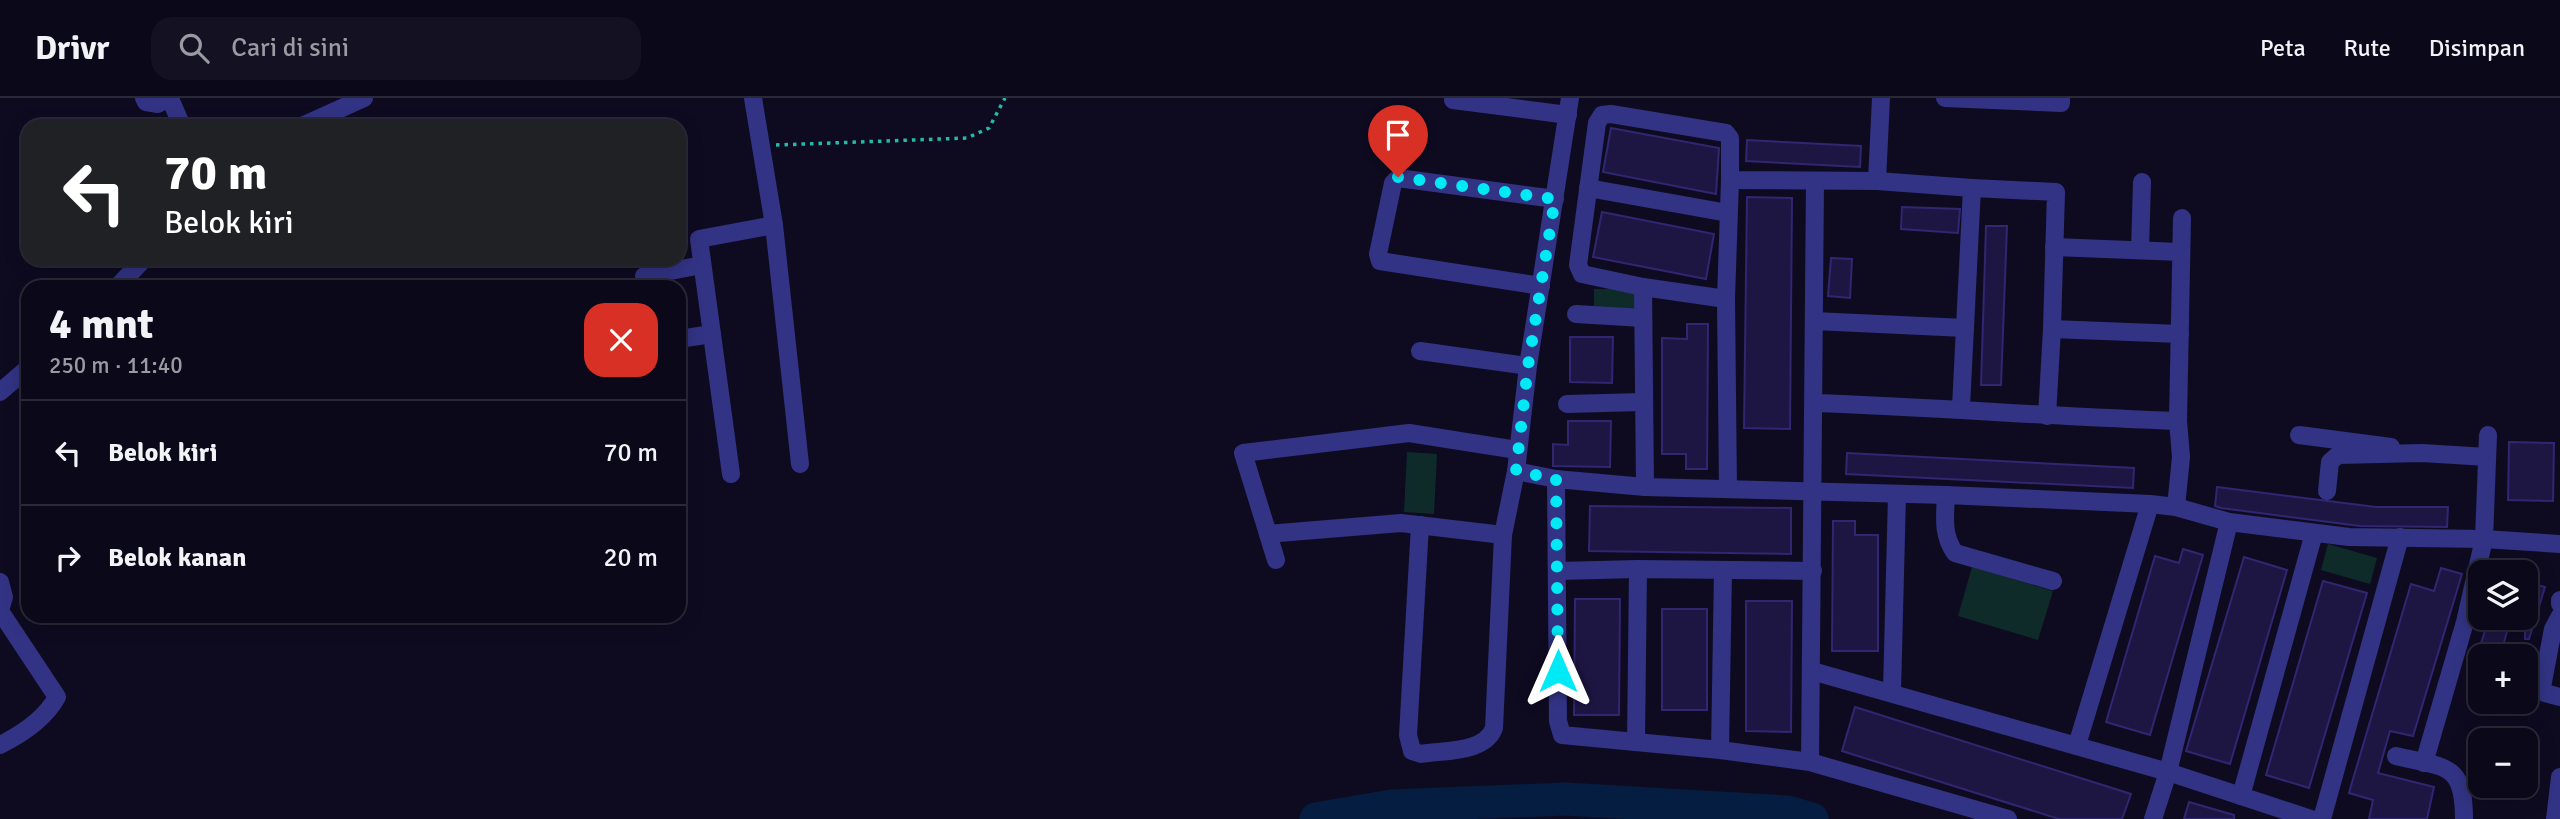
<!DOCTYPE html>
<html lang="id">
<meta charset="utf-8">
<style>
body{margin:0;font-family:Signika,sans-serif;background:#131122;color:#f1f3f6;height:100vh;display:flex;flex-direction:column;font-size:26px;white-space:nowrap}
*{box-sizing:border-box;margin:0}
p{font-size:23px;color:#999aa2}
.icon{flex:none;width:38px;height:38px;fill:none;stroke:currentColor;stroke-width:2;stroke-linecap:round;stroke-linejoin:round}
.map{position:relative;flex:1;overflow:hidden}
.panel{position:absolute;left:21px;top:182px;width:665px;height:343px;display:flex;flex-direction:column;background:#0a0819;border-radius:21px;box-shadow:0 4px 18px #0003,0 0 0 2px #2a2938}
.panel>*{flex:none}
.top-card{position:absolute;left:21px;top:21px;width:665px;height:147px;border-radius:21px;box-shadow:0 4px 18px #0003,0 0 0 2px #2a2938;background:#202124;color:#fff;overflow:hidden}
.tools{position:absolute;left:2468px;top:462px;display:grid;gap:14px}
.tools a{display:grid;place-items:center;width:70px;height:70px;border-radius:14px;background:#0a0819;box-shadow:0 4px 18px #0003,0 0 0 2px #2a2938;font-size:35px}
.pin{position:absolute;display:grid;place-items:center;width:60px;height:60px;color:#fff;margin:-72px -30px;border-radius:50% 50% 50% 0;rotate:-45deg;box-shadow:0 0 7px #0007}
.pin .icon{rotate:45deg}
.me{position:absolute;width:77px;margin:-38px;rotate:0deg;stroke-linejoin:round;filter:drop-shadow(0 0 5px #0008)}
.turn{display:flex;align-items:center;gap:24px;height:147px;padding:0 28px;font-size:32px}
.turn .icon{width:91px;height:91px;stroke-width:2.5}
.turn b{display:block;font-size:49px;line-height:60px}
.round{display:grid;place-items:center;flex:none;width:74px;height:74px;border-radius:21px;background:#131122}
.overview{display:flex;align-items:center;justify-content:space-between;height:119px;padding:0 28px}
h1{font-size:42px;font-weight:700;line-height:52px}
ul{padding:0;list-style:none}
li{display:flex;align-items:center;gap:21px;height:105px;padding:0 28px;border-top:2px solid #2a2938}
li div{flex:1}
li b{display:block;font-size:26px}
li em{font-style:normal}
header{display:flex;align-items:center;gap:42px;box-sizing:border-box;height:98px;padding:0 35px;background:#0a0819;border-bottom:2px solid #2a2938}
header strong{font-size:33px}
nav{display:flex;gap:38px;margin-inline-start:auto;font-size:24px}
.search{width:490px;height:63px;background:#131122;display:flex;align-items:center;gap:18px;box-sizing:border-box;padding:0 24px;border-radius:21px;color:#999aa2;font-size:26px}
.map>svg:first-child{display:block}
</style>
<header>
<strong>Drivr</strong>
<div class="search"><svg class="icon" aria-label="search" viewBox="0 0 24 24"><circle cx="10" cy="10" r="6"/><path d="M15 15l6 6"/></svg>Cari di sini</div>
<nav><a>Peta</a><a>Rute</a><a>Disimpan</a></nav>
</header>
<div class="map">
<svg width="2560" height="721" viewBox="0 0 2560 721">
<rect width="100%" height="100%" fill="#0e0b21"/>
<g fill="#0e2b29">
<rect x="1594" y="191" width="41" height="20"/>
<polygon points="1407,354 1437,356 1434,416 1404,414"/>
<polygon points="2328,446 2377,460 2370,486 2321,472"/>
<polygon points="1972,469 2053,493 2038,542 1958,518"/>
</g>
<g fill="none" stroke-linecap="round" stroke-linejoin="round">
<polyline stroke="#051d40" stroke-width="33" points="1316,721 1391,708 1565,701 1788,714 1812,721"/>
</g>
<g fill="#1d1643" stroke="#312671" stroke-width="2">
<polygon points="1611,30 1719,50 1716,96 1603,74"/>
<polygon points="1747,42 1861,48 1860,69 1746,63"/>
<polygon points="1747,99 1792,100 1790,331 1744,330"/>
<polygon points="1902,109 1960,111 1958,135 1901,131"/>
<polygon points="1602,114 1714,136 1706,181 1593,159"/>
<polygon points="1986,128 2007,128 2001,287 1981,287"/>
<polygon points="1831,160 1852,161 1850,200 1828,198"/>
<polygon points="1687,226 1708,226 1707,371 1686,371 1686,356 1662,356 1662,240 1687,241"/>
<polygon points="1570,239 1613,239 1612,285 1570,284"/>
<polygon points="1568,323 1611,323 1610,369 1553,368 1553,346 1568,347"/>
<polygon points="2509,344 2554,345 2553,403 2508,402"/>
<polygon points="1847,355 2134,370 2133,390 1846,376"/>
<polygon points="2217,389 2376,409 2448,409 2447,429 2360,428 2221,410 2215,408"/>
<polygon points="1590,408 1791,410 1791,456 1589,453"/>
<polygon points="1833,423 1855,423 1855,437 1878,437 1878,553 1832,553"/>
<polygon points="2183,451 2203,457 2150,637 2106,624 2155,458 2179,465"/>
<polygon points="2244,459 2287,472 2230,666 2186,653"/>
<polygon points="2441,470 2462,476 2413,638 2390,633 2378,675 2434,689 2427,721 2369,721 2373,702 2349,695 2353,681 2411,486 2434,493"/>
<polygon points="2323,483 2367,495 2309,690 2266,677"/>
<polygon points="2525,484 2545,489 2529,541 2525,541"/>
<polygon points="1575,501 1620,501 1619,617 1574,617"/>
<polygon points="1746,503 1792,503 1791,634 1746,633"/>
<rect x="1662" y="511" width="45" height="101"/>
<polygon points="2489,520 2511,520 2500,558 2477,558"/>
<polygon points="1855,609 2131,696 2122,721 2059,721 1842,653"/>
<polygon points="2189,704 2234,717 2234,721 2184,721"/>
</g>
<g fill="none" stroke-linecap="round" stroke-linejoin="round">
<polyline stroke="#24baa9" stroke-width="3.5" stroke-dasharray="3.5 5" stroke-linecap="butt" points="776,47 967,40 989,30 1005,0"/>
<g stroke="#323384" stroke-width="18">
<polyline points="144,0 146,4 158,6 165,1 171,3 182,28"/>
<polyline points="753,0 774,127"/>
<polyline points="1945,0 2061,5 2061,0"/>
<polyline points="1453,2 1568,17"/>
<polyline points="302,28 364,0"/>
<polyline points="1877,83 1972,90 1961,309"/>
<polyline points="1588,90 1728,115"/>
<polyline points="1972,90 2056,94 2052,231 2180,236"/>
<polyline points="2054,149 2181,154"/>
<polyline points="2140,152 2142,84"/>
<polyline points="644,178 702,167"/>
<polyline points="1541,188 1380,163 1378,156 1393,85 1398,80 1555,101"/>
<polyline points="117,189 144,161"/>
<polyline points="1643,189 1645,389"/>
<polyline points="1726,201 1643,189 1582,176 1578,167 1597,25 1602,17 1611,16 1726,35 1730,40 1730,82 1877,83 1881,0"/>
<polyline points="1576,216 1643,220"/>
<polyline points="1814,223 1965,230"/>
<polyline points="679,241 712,236"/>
<polyline points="1420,253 1528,268"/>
<polyline points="0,294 28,270"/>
<path d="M1814,305C1935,309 2056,319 2178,323"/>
<polyline points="1567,306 1642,304"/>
<polyline points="2047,318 2052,231"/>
<polyline points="2299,337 2391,349"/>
<polyline points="1516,373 1503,437 1401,425 1268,436 1243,355 1409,335 1517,352"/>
<polyline points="731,376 699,141 774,127 800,366"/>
<polyline points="1556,381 1516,373 1528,268 1570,0"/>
<polyline points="1728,391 1726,201 1730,82"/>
<polyline points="2327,393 2330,364 2338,357 2422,355 2487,359"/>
<path d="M1946,397C1945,418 1942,437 1955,455L2053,483"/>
<polyline points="2176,409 2181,359 2178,323 2182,120"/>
<path d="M1420,427L1408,637L1412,653L1421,656C1444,652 1485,655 1494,630L1503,437"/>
<polyline points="1268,436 1276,462"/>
<polyline points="1558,473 1638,471 1813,473"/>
<polyline points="0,484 4,499 0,512"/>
<polyline points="2560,502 2560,506"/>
<path d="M0,513L57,599C45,621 22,636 0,647"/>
<polyline points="2560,518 2553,531 2542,589 2545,595 2560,599"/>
<polyline points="1812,573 2168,674 2311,721"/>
<polyline points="1892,593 1897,397"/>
<polyline points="1636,644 1638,471"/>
<polyline points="2077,647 2150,406"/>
<polyline points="1720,652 1723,472"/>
<path d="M2396,658C2445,670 2464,664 2464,721"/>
<polyline points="1810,664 1815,83"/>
<polyline points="2424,665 2465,524 2484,441 2488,337"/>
<polyline points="2241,698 2314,435"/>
<polyline points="2008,721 1810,664 1720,652 1562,637 1558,623 1556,381 1645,389 1946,397 2150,406 2176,409 2229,424 2349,439 2484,441 2560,446"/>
<polyline points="2153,721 2168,674 2229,424"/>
<polyline points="2322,721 2400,439"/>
<polyline points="2555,721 2560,679"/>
</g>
</g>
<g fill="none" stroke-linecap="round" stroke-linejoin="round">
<polyline stroke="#00eaf6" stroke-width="12" stroke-dasharray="0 21.6" points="1398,79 1555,101 1528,268 1516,373 1556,381 1558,573"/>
</g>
</svg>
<div class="tools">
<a><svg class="icon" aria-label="layers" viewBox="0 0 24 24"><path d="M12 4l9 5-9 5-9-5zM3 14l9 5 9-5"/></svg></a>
<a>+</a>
<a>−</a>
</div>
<div class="pin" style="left:1398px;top:79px;background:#d93025"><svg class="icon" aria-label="arrive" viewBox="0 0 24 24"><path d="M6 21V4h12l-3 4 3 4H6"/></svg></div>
<svg class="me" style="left:1558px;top:573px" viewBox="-20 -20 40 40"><path d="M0-17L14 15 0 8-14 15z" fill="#00eaf6" stroke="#fff" stroke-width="4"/></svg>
<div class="top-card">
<div class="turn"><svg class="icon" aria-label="left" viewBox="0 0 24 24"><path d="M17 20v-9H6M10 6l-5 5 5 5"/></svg><div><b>70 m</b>Belok kiri</div></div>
</div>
<section class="panel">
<div class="overview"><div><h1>4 mnt</h1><p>250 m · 11:40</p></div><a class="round" style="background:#d93025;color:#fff"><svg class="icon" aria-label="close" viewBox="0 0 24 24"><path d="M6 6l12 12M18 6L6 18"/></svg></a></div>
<ul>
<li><svg class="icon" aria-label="left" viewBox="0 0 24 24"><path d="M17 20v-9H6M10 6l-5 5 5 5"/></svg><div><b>Belok kiri</b></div><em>70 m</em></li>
<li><svg class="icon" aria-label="right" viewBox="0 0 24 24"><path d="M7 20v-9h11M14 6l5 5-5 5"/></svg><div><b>Belok kanan</b></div><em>20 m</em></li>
</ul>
</section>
</div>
